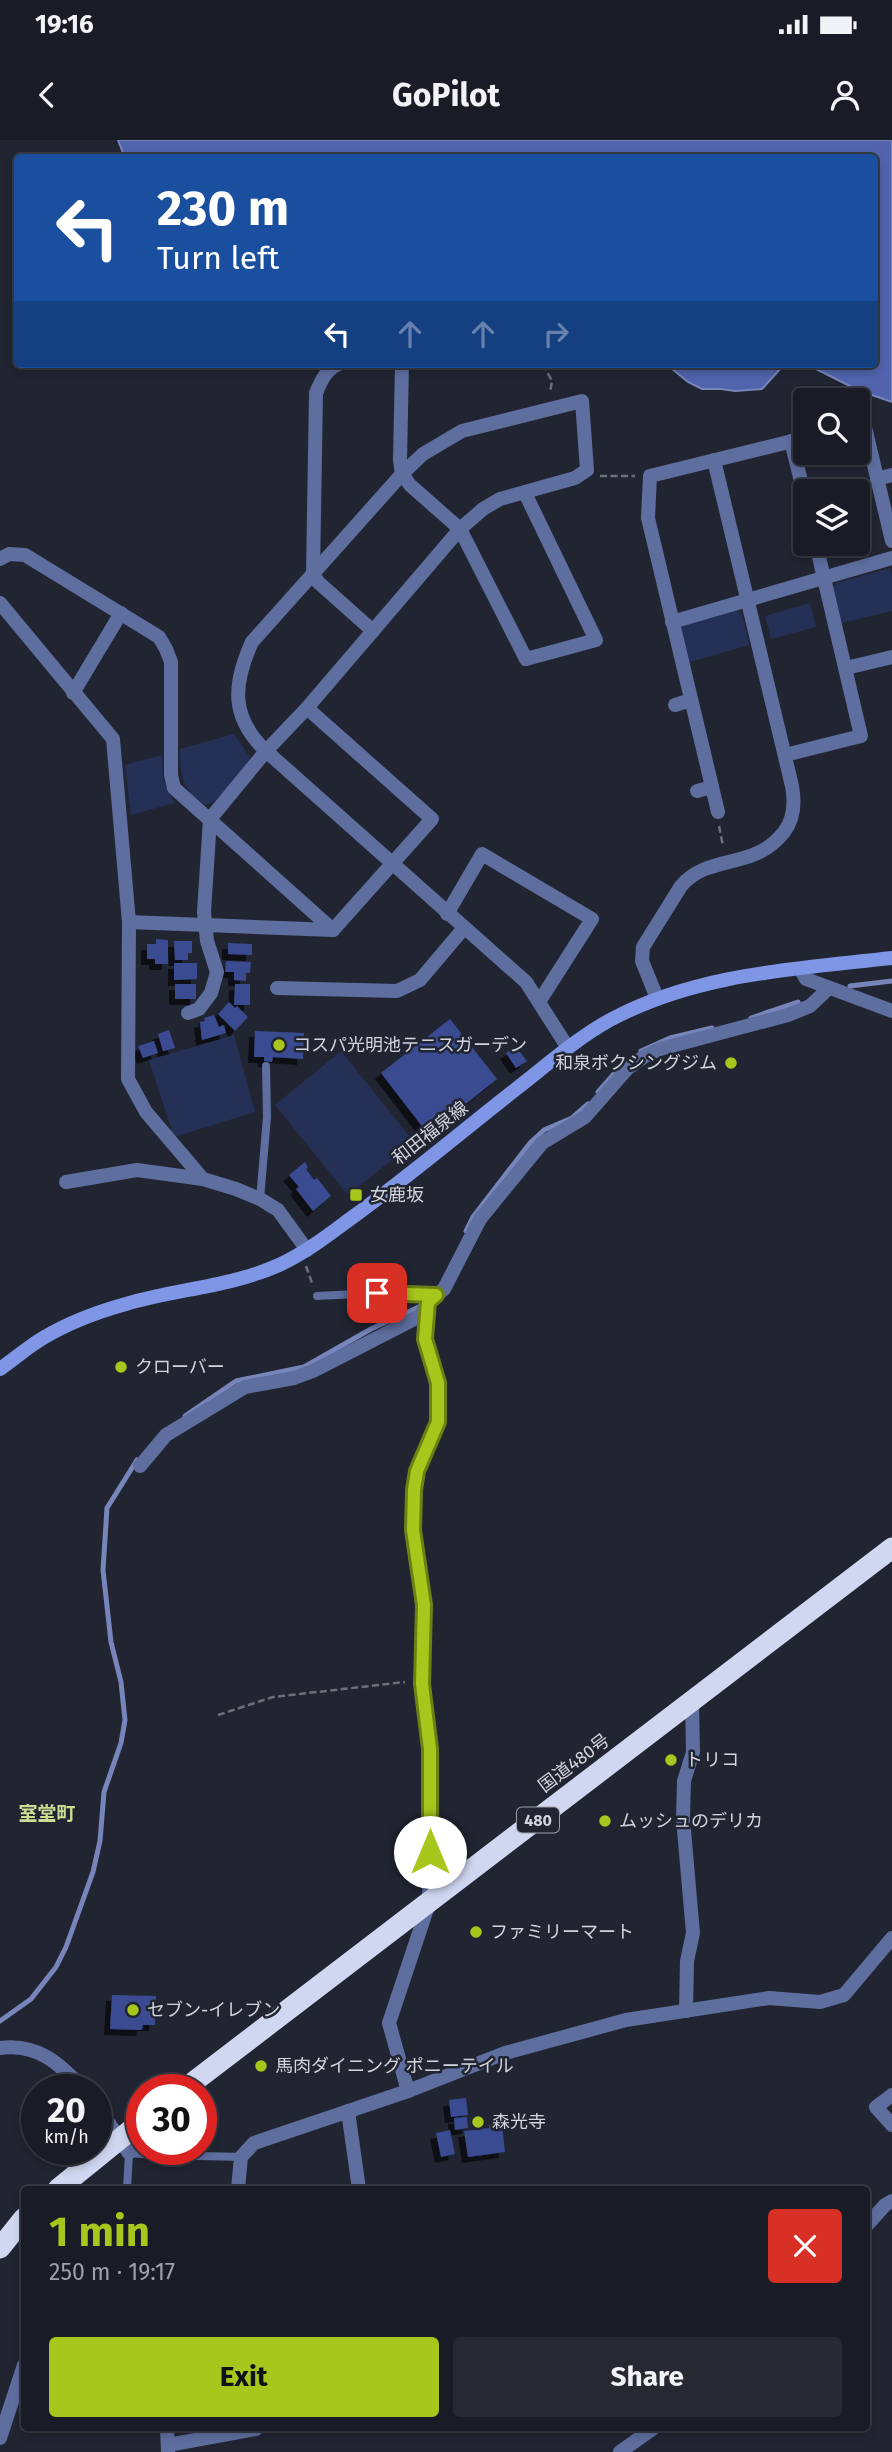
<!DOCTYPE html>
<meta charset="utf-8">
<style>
body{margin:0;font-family:"Fira Sans","Noto Sans JP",sans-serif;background:#262932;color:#f1f3f6;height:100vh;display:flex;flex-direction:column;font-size:26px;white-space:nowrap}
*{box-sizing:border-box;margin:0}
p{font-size:23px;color:#9fa1a7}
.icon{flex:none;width:38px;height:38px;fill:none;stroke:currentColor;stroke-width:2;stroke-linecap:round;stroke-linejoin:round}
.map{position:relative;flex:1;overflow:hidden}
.drawer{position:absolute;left:21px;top:2046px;width:849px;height:245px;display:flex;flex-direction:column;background:#191c26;border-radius:7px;box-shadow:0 4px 10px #0003,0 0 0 2px #373a43}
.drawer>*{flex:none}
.banner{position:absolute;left:14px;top:14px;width:864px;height:214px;border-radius:7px;box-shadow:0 4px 10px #0003,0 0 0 2px #373a43;background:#1a4fa0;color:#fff;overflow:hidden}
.controls{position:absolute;left:793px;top:248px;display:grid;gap:14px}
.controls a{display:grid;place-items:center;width:77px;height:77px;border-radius:7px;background:#191c26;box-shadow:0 4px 10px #0003,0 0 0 2px #373a43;font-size:35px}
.speed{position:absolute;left:21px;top:1934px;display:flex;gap:14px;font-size:35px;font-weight:700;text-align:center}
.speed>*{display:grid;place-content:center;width:91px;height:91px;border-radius:50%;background:#191c26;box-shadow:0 4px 10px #0003,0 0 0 2px #373a43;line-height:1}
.speed small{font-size:18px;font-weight:400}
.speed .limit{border:10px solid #d22;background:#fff;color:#111}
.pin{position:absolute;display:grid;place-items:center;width:60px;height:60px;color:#fff;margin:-30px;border-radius:14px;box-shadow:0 4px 10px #0006}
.me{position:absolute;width:77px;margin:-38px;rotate:0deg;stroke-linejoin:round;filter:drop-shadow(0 0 5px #0008)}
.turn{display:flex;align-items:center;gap:24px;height:147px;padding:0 28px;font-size:32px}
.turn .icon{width:91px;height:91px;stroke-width:2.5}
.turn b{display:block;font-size:49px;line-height:60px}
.lanes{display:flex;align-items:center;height:66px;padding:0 28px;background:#0003;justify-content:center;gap:35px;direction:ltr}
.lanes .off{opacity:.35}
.round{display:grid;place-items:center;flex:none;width:74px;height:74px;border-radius:7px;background:#262932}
.headline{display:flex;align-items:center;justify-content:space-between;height:119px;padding:0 28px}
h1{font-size:42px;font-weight:700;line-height:52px;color:#a8c71c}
.action{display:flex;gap:14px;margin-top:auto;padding:14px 28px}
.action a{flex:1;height:80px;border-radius:7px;background:#a8c71c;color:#111;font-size:28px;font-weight:700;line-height:80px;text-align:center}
.action a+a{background:#262932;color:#f1f3f6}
.status{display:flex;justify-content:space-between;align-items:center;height:49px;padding:0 35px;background:#191c26;direction:ltr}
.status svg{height:19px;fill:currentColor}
header{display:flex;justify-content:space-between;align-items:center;height:91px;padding:0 28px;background:#191c26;font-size:32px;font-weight:700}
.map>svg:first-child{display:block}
</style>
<div class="status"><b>19:16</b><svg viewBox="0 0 49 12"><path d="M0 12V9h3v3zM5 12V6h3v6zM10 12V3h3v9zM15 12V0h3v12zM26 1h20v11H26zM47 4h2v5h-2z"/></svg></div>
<header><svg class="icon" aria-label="back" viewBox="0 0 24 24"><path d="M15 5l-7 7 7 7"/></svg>GoPilot<svg class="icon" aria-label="person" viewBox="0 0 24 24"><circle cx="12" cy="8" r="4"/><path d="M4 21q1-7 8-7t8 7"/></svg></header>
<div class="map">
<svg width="892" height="2312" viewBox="0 0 892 2312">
<defs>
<filter id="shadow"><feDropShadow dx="-6" dy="6" stdDeviation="0" flood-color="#0009"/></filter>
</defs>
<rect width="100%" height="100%" fill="#212532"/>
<g fill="#253057">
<polygon points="890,428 892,436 892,471 841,483 833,449 836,443"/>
<polygon points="810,463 816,487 771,499 765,476"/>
<polygon points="737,470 742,474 749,505 687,523 679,491 683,486"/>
<path d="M234,594L249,616V624L215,661L206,665C182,651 180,635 180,609Z"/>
<polygon points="162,615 163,639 174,663 131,675 125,625"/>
<polygon points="234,895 255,972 174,997 149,920"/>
<polygon points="341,911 414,1002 348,1055 275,965"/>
</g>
<g fill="#5063ac" stroke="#7785bb" stroke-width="2">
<polygon points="118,0 892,0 892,262 860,251 806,224 875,224 875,18 125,18"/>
<polygon points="666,224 795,224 780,229 762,249 735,251 721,249 702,249 688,242"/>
</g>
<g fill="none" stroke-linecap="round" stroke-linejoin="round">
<g stroke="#7785bb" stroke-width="5">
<polyline points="850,846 892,841"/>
<polyline points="751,878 798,862"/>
<polyline points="641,911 670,898 712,888"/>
<polyline points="598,952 622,925"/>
<polyline points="466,1091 473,1077 530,1003 544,990 572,978 588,964"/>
<polyline points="185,1276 236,1241 304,1227 371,1189 421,1166"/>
<polyline points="0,1881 31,1859 56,1827 66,1807 93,1732 100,1701 104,1652 121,1603 125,1580 121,1542 111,1502 103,1430 107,1368 137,1320"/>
</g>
</g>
<g fill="#3a4b91" filter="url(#shadow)">
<polygon points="156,799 168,800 168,824 155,824 155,819 147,819 147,804 156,804"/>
<polygon points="174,801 192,801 192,813 188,813 188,820 175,820"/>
<polygon points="228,803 252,804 252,815 228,814"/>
<polygon points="226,821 251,822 250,833 246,833 246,841 234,840 234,832 225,832"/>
<polygon points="174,823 197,823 197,839 174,840"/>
<rect x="175" y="844" width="21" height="15"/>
<polygon points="235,844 250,844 250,865 234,865"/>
<polygon points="229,862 235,868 237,866 248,877 235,891 218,874"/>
<polygon points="214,875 219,887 224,885 226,893 202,900 200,882 205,881 204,878"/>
<polygon points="450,879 497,939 428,994 381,933"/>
<polygon points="169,890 175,908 163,911 158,894"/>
<polygon points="255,891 304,893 303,919 273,917 272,922 264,921 264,917 254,917"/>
<polygon points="154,901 158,913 143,918 138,906"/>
<polygon points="516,907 527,921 516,928 506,913"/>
<polygon points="305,1022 308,1027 306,1029 314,1040 317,1038 331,1056 313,1071 296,1049 299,1047 289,1035"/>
<polygon points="112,1855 156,1856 155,1885 143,1885 142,1890 110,1889"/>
<polygon points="466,1958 468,1975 451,1977 449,1960"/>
<polygon points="467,1977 468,1988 455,1990 454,1978"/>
<polygon points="502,1984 505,2012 468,2017 464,1991 489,1988 489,1985"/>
<polygon points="450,1990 455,2014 441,2017 436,1993"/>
</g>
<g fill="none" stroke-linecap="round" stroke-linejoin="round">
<g stroke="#6c707b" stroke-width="2.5" stroke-dasharray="7 3.5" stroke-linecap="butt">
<polyline points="543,224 552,241 550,253"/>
<polyline points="600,336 635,336"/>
<polyline points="719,686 723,706"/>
<polyline points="306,1126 312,1143"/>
<polyline points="218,1575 273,1557 405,1542"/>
</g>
<g stroke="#5e6e9f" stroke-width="8">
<polyline points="260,1059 267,977 266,926"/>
<polyline points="317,1156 377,1153 433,1155"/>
<path d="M127,2049L129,2013C166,2017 203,2015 241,2017"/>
</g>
<g stroke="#5e6e9f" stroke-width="14">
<path d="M339,224C326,229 321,241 316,253L313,434L318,442L373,491"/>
<polyline points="402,224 400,320 402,334 410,345 460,389 526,519 596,500 525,353"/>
<polyline points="858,285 864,283 892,401"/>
<polyline points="791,301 805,357"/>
<polyline points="877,339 892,335"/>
<polyline points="0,419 9,414 25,415 159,497 166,509 171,522 171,635 174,648 333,790 129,782"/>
<polyline points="0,463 113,599 129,782 128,939 146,972 203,1039 236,1049 260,1059 278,1070 307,1110"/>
<polyline points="672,482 892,418"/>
<polyline points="846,528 892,517"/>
<polyline points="73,553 121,473"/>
<polyline points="675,565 691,560"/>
<polyline points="307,568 432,679 333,790"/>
<polyline points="785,615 861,596 816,404"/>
<polyline points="697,651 712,647"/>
<polyline points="718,672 648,378 650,336 805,298"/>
<polyline points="447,774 482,714 592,779 539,862"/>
<polyline points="800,829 806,839 892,871"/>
<polyline points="277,848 397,851 420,840 464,788"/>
<path d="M657,858L642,821L643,807L681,746C709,713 754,731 784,692C794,679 795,662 792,646L714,320"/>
<path d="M188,873L199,869L211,853L217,832L207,801L204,772L210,679L266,611L307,568L460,389L483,369L500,359L575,338L587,330L582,261L462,291L423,314L402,334L252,502C233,544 230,577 266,611L526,842L568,908"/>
<polyline points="66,1042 137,1030 203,1039"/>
<polyline points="140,1326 166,1295 245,1247 294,1238 313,1231 420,1176 427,1163"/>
<polyline points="686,1871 687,1821 693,1793 683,1679 684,1641 693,1612 692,1562"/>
<path d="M0,1908C39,1903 59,1924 85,1950"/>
<polyline points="408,1951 389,1883 429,1763 430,1609 422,1544 424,1465 413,1390 414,1350 417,1331 438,1282 438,1243 425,1199 428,1162 444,1149 480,1079 542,1003 585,977 628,928 645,916 660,909 788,875 810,866 829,848"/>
<polyline points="892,1955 876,1967 892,1985"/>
<polyline points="96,1964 129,2013"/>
<polyline points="348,1971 359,2049"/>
<polyline points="238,2049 241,2017 254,2003 408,1951 505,1913 626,1880 769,1858 820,1862 844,1855 892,1798"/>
<polyline points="866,2086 885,2065 892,2061"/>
<polyline points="167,2287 168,2312"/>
<polyline points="0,2298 24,2225"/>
<polyline points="168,2305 256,2289"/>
<polyline points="620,2312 655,2287"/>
</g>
<path stroke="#7e96e5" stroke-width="14" d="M0,1229C14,1219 28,1207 43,1198C68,1183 97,1172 126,1164C176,1149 230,1147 279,1125C305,1113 327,1096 350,1079C407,1038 461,992 516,949C547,925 576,899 610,880C697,833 796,829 892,818"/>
<g stroke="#d0d8f1" stroke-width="21">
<polyline points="183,1950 892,1408"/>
<polyline points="58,2049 142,1981"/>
<polyline points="0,2108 24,2078"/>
</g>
</g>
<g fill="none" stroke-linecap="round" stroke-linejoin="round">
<g stroke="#6d8112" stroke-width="18">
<polyline id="route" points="377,1153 436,1155 428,1162 425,1199 438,1243 438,1282 417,1331 414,1350 413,1390 424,1465 422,1544 430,1609 430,1712"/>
</g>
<use href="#route" stroke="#a8c71c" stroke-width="12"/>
</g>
<g fill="#a8c71c" stroke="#212532" stroke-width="2.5">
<circle cx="279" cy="905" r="7"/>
<circle cx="731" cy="923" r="7"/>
<rect x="349" y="1048" width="14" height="14" rx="3.5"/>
<circle cx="121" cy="1227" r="7"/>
<circle cx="671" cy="1620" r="7"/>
<circle cx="605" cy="1681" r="7"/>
<circle cx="476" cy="1792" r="7"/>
<circle cx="133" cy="1870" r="7"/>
<circle cx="261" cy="1926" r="7"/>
<circle cx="478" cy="1982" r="7"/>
</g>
<g text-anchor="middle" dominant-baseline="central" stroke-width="5" stroke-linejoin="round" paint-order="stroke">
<rect fill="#212532" stroke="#9da0aa" stroke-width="2" x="517" y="1667.5" width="42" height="25" rx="5"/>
<g font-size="16" font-weight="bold" fill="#d2d5de">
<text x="538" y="1680">480</text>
</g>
<g font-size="18" fill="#d2d5de" stroke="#212532" text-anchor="start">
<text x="293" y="905">コスパ光明池テニスガーデン</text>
<text x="717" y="923" text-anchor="end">和泉ボクシングジム</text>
<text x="370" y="1055">女鹿坂</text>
<text x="135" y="1227">クローバー</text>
<text x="685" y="1620">トリコ</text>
<text x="619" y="1681">ムッシュのデリカ</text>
<text x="490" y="1792">ファミリーマート</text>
<text x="147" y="1870">セブン-イレブン</text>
<text x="275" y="1926">馬肉ダイニング ポニーテイル</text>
<text x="492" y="1982">森光寺</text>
</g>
<g font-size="18" fill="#d2d5de" stroke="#212532">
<text transform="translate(430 993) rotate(-38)">和田福泉線</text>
<text transform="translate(574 1623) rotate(-37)">国道480号</text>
</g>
<g font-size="19" font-weight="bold" fill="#cadd92" stroke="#212532">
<text x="47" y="1673">室堂町</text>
</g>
</g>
</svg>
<div class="controls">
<a><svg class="icon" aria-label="search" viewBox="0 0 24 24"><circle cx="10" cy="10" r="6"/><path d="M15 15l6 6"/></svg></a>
<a><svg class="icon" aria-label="layers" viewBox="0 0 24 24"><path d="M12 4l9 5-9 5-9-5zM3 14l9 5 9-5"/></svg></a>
</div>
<div class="speed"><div>20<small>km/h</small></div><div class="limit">30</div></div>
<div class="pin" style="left:377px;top:1153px;background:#d93025"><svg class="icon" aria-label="arrive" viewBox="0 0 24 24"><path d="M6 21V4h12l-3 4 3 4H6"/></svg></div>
<svg class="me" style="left:430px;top:1712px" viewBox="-20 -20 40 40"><circle r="19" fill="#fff"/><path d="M0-13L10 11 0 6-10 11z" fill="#a8c71c"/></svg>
<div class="banner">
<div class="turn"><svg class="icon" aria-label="left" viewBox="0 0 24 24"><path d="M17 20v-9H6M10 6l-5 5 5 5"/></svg><div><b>230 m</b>Turn left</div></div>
<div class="lanes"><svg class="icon" aria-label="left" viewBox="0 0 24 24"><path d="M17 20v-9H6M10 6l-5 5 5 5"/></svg><svg class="icon off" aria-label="ahead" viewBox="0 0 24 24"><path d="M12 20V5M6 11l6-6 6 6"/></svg><svg class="icon off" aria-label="ahead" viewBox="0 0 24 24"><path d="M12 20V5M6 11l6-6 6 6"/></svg><svg class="icon off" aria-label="right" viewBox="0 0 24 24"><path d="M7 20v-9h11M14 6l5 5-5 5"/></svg></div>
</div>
<section class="drawer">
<div class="headline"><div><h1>1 min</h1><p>250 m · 19:17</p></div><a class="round" style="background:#d93025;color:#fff"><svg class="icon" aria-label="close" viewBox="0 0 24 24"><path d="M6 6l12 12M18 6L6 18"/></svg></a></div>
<div class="action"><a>Exit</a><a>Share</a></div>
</section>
</div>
